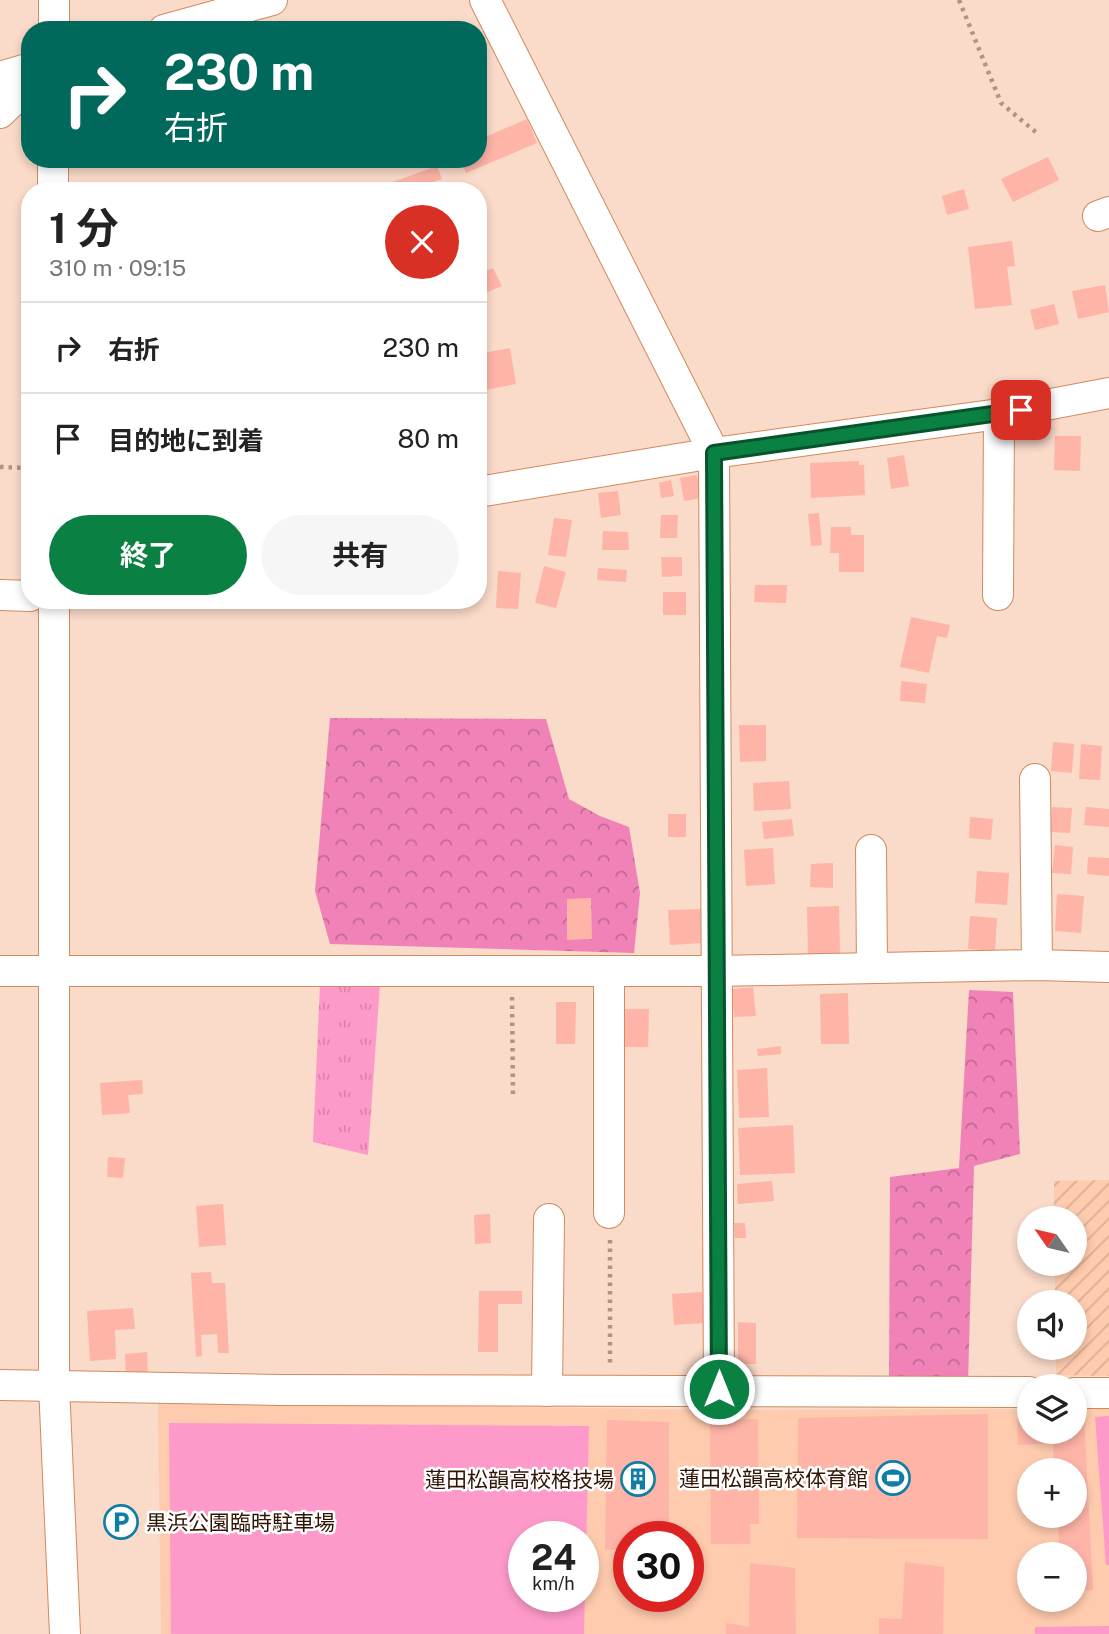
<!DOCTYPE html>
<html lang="ja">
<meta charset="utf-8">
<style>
body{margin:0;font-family:"Public Sans","Noto Sans JP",sans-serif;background:#f6f6f6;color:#222;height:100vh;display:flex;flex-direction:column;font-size:26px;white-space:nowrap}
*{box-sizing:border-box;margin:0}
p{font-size:23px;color:#767676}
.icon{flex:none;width:38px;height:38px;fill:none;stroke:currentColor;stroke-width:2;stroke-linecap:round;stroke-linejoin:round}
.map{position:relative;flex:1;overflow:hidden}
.side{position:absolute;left:21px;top:182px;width:466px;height:427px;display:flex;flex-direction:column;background:#fff;border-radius:28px;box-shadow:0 4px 10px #0003}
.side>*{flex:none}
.hud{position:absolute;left:21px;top:21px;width:466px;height:147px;border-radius:28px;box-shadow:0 4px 10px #0003;background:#00695c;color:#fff;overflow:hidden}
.needle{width:46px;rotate:304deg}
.buttons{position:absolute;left:1017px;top:1206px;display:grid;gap:14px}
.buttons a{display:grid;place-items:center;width:70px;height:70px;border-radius:50%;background:#fff;box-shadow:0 4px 10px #0003;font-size:35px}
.speed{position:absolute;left:508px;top:1521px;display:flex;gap:14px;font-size:35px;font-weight:700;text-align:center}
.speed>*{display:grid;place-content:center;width:91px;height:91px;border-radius:50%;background:#fff;box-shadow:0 4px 10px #0003;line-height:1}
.speed small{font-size:18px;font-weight:400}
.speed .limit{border:10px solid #d22;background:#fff;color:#111}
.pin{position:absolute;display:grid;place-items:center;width:60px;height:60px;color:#fff;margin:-30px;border-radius:14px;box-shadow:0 4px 10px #0006}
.me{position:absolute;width:77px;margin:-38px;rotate:0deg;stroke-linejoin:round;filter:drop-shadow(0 0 5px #0008)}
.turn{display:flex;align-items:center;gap:24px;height:147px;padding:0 28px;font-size:32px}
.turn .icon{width:91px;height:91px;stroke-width:2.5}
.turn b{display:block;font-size:49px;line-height:60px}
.round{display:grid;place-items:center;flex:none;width:74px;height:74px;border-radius:37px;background:#f6f6f6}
.summary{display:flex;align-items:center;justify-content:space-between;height:119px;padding:0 28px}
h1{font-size:42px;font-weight:700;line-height:52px}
.action{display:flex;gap:14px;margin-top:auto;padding:14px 28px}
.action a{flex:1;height:80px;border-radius:42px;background:#0b8043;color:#fff;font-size:28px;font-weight:700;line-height:80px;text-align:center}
.action a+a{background:#f6f6f6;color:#222}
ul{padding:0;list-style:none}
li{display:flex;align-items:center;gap:21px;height:91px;padding:0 28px;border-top:2px solid #e0e0e0}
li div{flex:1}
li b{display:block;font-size:26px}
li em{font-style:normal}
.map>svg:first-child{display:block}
</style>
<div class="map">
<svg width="1109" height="1634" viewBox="0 0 1109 1634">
<defs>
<pattern id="industrial-furrows" width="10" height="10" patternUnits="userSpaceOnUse" patternTransform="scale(1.75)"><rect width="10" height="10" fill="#fecbae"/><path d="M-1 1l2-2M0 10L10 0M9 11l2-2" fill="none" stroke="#daad94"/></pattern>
<pattern id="grass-tufts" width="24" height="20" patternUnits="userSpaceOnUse" patternTransform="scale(1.75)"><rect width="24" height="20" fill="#fe9ac9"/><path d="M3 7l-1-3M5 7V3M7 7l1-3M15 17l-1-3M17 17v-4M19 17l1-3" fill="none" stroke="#da84ab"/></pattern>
<pattern id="forest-crowns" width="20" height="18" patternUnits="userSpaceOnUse" patternTransform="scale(1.75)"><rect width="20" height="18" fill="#f082b7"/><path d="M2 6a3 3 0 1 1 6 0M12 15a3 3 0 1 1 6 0" fill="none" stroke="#c36993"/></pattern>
</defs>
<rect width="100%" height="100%" fill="#fadac9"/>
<path fill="#fecbae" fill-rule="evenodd" d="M158,1402L719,1410L1029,1409V1432H1074L1075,1408H1109V1634H161ZM1029,1470H1074V1516H1029ZM523,1536H583V1596H523ZM628,1536H688V1596H628ZM1029,1554H1074V1600H1029Z"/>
<polygon fill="url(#industrial-furrows)" points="1109,1180 1109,1376 1056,1375 1056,1348 1074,1348 1074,1302 1055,1302 1055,1264 1074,1264 1074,1218 1054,1218 1054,1181"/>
<polygon fill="url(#grass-tufts)" points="380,984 368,1155 313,1142 320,985"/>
<g fill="url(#forest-crowns)">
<polygon points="330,718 546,719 569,799 600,816 629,827 640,893 634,953 330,944 315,891"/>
<polygon points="969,990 1013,992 1020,1154 974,1166 968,1383 889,1381 890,1177 959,1168"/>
</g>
<g fill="#fe9ac9" fill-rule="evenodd">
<polygon points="1109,1416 1109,1565 1106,1565 1095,1417"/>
<path d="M169,1423L589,1426L584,1634H171ZM523,1536H583V1596H523Z"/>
<polygon points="1109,1626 1109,1634 1035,1634 1035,1627"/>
</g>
<g fill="#feb4a7">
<polygon points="527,119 537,143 466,173 460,159 478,159 478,140"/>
<polygon points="1048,157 1059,180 1013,202 1001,179"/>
<polygon points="437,166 442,179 433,182 437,191 377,191 376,188"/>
<polygon points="964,189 969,209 947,215 942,196"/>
<polygon points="1012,241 1015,266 1007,267 1012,305 975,309 968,247"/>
<polygon points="493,268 502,286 478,296 478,274"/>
<polygon points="1105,285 1109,312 1078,319 1072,291"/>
<polygon points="1054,304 1059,324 1035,330 1030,310"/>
<polygon points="510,348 516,384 480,391 478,354"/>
<polygon points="1055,436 1081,436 1080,471 1054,470"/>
<polygon points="904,455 909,486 891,489 887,458"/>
<polygon points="859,461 859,465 864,465 865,495 811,498 810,463"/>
<polygon points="697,475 701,498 684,501 680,478"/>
<polygon points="671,480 674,496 661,498 659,483"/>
<polygon points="618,491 621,515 601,518 598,493"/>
<polygon points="819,513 822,545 811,546 808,514"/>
<polygon points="661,515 678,515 677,538 660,538"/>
<polygon points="554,518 572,520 566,557 548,555"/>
<polygon points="831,527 851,527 851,535 864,535 864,572 839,572 839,553 830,553"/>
<polygon points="603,531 628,532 629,550 602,550"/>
<polygon points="661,557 682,557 682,576 662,577"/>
<polygon points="544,566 566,572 556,608 535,603"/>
<polygon points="598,568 627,570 626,582 597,580"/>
<polygon points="498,571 521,573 518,609 496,608"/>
<polygon points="755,585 787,585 786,603 754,602"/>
<rect x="663" y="592" width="23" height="23"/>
<rect x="157" y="600" width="26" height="7"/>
<polygon points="911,617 950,625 947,638 937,636 929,673 900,667"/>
<polygon points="901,681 927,684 925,703 900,701"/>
<polygon points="739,725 766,725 766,761 740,762"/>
<polygon points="1053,742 1074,744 1072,773 1051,771"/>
<polygon points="1081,744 1102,746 1100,780 1079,779"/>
<polygon points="789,781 791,809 754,811 753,783"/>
<polygon points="1052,807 1072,808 1070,833 1050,832"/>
<polygon points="1086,807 1109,809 1109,827 1084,825"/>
<rect x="668" y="814" width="18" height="23"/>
<polygon points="970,817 993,819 991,840 969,838"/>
<polygon points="792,819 794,836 764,839 762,822"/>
<polygon points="1055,845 1073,847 1071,874 1052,873"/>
<polygon points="773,848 775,884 746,886 744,850"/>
<polygon points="1088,857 1109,858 1109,876 1087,874"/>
<polygon points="833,863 833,888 810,887 811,864"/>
<polygon points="977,871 1009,873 1007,905 975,903"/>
<polygon points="1057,894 1084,896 1081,933 1055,931"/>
<polygon points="591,898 592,939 567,940 567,899"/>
<polygon points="839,906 840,954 808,955 807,907"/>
<polygon points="701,909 702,943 670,945 668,910"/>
<polygon points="970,916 997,918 995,951 968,949"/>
<polygon points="753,987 756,1016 734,1017 732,989"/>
<polygon points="848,993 849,1044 821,1044 820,994"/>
<polygon points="556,1002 576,1002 575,1044 556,1044"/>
<polygon points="622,1009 649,1009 648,1047 621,1047"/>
<polygon points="781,1046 781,1054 758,1056 757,1049"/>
<polygon points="767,1068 769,1117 739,1118 737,1070"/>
<polygon points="142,1080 143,1094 128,1095 130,1113 102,1115 100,1083"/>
<polygon points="793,1125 795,1173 740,1175 738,1128"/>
<polygon points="108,1157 125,1158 123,1178 107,1177"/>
<polygon points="772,1181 774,1201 738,1204 737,1184"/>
<polygon points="223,1204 226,1245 199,1247 196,1206"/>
<polygon points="490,1214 491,1243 475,1244 474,1215"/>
<polygon points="734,1223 745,1223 746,1238 735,1238"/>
<polygon points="211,1272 212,1283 225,1283 229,1353 218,1353 217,1334 201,1335 202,1356 196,1357 191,1273"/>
<polygon points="479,1291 522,1291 522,1304 498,1304 498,1352 478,1352"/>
<polygon points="702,1292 704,1323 674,1325 672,1294"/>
<polygon points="133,1308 135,1329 115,1330 116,1359 90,1361 87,1311"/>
<polygon points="738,1322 756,1323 756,1364 738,1364"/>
<polygon points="147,1352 148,1376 126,1377 125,1354"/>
<polygon points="988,1414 988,1539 797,1538 798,1418"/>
<polygon points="1084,1415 1093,1590 1074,1591 1074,1554 1066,1554 1066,1546 1059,1546 1058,1523 1064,1523 1063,1516 1074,1516 1074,1470 1061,1470 1060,1461 1054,1461 1053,1443 1018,1445 1017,1419 1029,1418 1029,1432 1074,1432 1074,1416"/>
<polygon points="758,1419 759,1524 750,1524 750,1544 711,1544 710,1420"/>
<polygon points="607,1420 669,1422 669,1536 628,1536 628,1549 605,1550"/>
<polygon points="905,1562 944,1567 943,1634 879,1634 879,1618 902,1619"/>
<polygon points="750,1563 795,1568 796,1634 726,1634 726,1623 749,1627"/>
</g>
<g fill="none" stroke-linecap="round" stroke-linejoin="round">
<g stroke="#d1895e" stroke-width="32">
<g id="minor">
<polyline points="485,0 714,453 719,1389"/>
<polyline points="54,30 54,0"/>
<polyline points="164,30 272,0"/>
<polyline points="0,77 30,68"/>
<polyline points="0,113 30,84"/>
<polyline points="53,191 53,159"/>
<polyline points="1098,216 1109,212"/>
<polyline points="478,492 714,453 999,414 1109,393"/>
<polyline points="0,595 30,596"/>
<polyline points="998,595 999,414"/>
<polyline points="54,600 54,1385 65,1634"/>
<polyline points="1035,779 1037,965"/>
<polyline points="871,850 872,968"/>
<polyline points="0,971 716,971 1037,965 1109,967"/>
<polyline points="609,971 609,1213"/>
<polyline points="0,1385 280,1390 1029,1392"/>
<polyline points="547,1391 549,1219"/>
<polyline points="1074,1393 1109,1393"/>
</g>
</g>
<g stroke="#b19382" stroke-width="4.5" stroke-dasharray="3.5 5" stroke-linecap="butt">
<polyline points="959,0 1001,103 1038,134"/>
<polyline points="0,467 30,468"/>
<polyline points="512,997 513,1094"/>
<polyline points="610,1240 610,1365"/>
</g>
<use href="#minor" stroke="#fff" stroke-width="30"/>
</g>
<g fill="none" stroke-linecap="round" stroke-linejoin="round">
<g stroke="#07532c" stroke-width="18">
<polyline id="route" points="719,1389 714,453 1021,410"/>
</g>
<use href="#route" stroke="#0b8043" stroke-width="12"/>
</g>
<defs>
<g id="stadium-ring" transform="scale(1.75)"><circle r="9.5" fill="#fff" stroke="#0f7da6" stroke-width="1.5"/><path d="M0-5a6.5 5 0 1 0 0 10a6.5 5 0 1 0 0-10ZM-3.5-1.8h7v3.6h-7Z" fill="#0f7da6"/></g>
<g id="building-ring" transform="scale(1.75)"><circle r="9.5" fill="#fff" stroke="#0f7da6" stroke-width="1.5"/><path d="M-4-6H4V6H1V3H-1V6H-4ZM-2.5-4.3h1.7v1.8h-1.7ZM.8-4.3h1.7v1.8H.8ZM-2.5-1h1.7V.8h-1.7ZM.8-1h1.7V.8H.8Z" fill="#0f7da6"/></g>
<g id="parking-ring" transform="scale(1.75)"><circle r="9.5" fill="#fff" stroke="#0f7da6" stroke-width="1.5"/><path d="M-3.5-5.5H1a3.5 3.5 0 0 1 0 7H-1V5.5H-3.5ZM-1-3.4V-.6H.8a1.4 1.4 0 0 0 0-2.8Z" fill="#0f7da6"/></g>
</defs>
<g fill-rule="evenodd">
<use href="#stadium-ring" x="893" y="1478"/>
<use href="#building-ring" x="638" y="1479"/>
<use href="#parking-ring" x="121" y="1522"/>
</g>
<g text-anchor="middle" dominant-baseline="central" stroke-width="5" stroke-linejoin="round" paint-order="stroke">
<g font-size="21" fill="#301504" stroke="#fff" text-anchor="end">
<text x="868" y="1478">蓮田松韻高校体育館</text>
<text x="614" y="1479">蓮田松韻高校格技場</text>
<text x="146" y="1522" text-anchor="start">黒浜公園臨時駐車場</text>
</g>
</g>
</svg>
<div class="buttons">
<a><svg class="needle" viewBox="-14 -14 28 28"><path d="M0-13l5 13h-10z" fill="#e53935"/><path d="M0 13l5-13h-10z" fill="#767676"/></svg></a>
<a><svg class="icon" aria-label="sound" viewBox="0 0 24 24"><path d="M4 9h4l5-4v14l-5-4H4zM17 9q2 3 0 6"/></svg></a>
<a><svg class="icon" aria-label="layers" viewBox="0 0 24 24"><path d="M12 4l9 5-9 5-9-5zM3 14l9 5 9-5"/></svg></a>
<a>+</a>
<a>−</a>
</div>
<div class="speed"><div>24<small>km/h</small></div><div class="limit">30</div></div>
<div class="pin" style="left:1021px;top:410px;background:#d93025"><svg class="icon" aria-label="arrive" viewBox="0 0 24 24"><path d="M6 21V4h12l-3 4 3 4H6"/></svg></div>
<svg class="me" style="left:719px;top:1389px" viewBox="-20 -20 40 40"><circle r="17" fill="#0b8043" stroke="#fff" stroke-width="3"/><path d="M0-11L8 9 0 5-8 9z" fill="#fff"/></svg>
<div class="hud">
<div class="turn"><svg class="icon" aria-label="right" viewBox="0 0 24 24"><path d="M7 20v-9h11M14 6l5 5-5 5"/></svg><div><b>230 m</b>右折</div></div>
</div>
<section class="side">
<div class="summary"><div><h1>1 分</h1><p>310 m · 09:15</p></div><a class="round" style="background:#d93025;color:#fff"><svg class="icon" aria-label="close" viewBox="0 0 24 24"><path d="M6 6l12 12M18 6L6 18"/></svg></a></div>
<ul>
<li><svg class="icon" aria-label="right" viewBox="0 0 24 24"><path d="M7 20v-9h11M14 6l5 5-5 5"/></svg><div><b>右折</b></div><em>230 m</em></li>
<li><svg class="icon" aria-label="arrive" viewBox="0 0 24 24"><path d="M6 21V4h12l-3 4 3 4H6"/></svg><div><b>目的地に到着</b></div><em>80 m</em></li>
</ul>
<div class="action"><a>終了</a><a>共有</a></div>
</section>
</div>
